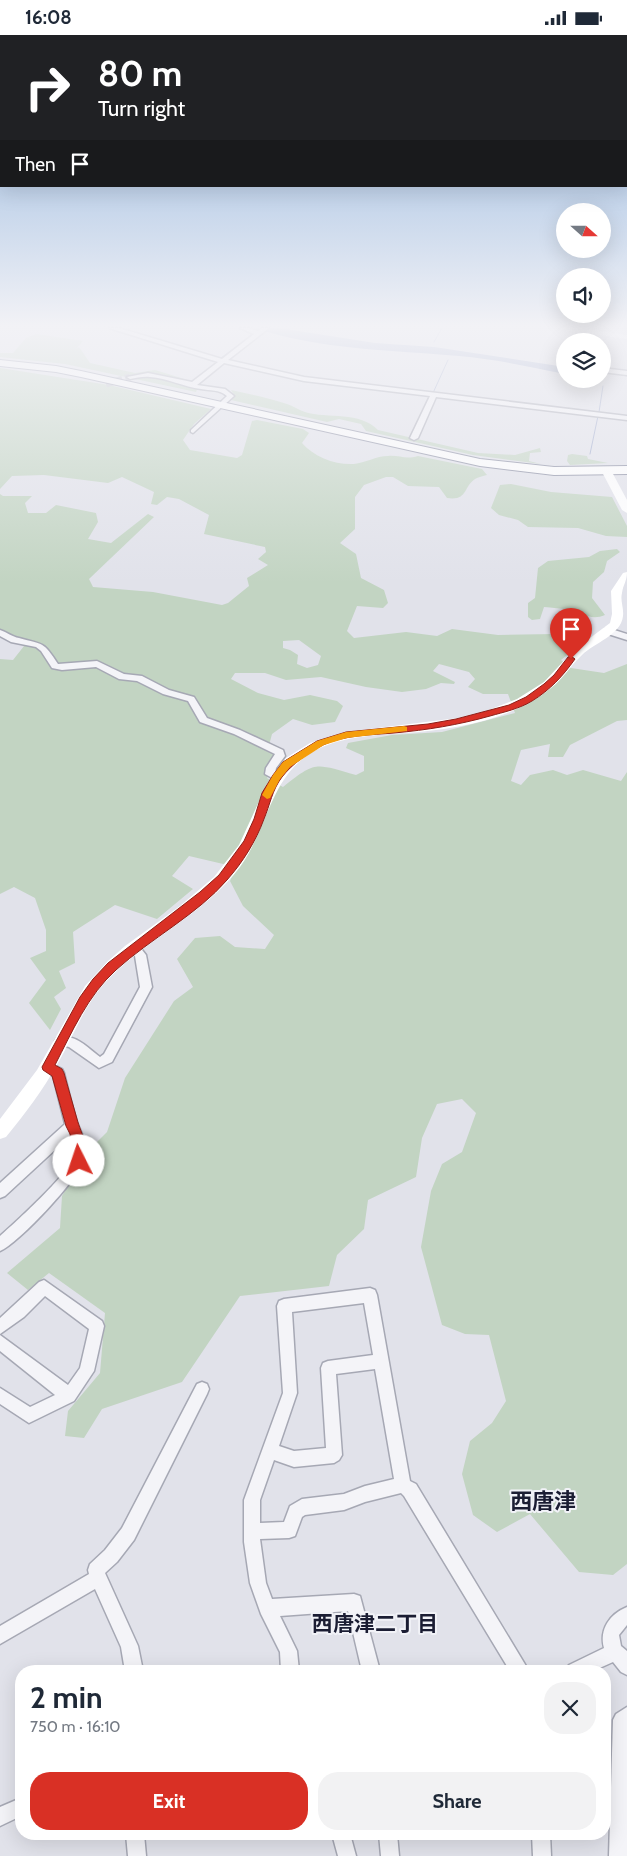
<!DOCTYPE html>
<meta charset="utf-8">
<style>
body{margin:0;font-family:Cabin,"Noto Sans JP",sans-serif;background:#f2f2f3;color:#1f2937;height:100vh;display:flex;flex-direction:column;font-size:19px;white-space:nowrap}
*{box-sizing:border-box;margin:0}
p{font-size:16px;color:#747a83}
.icon{flex:none;width:28px;height:28px;fill:none;stroke:currentColor;stroke-width:2;stroke-linecap:round;stroke-linejoin:round}
.map{position:relative;flex:1;overflow:hidden}
.side{position:absolute;left:15px;top:1630px;width:596px;height:175px;display:flex;flex-direction:column;background:#fff;border-radius:20px;box-shadow:0 5px 20px #0002}
.side>*{flex:none}
.top-card{position:absolute;left:0px;top:0px;width:628px;height:152px;box-shadow:0 5px 20px #0002;background:#202124;color:#fff;overflow:hidden}
.needle{width:32px;rotate:111deg}
.fabs{position:absolute;left:556px;top:168px;display:grid;gap:10px}
.fabs a{display:grid;place-items:center;width:55px;height:55px;border-radius:50%;background:#fff;box-shadow:0 5px 20px #0002;font-size:25px}
.pin{position:absolute;display:grid;place-items:center;width:42px;height:42px;color:#fff;margin:-51px -21px;border-radius:50% 50% 50% 0;rotate:-45deg;box-shadow:0 0 5px #0007}
.pin .icon{rotate:45deg}
.me{position:absolute;width:55px;margin:-28px;rotate:356deg;stroke-linejoin:round;filter:drop-shadow(0 0 4px #0008)}
.turn{display:flex;align-items:center;gap:18px;height:105px;padding:0 15px;font-size:22px}
.turn .icon{width:65px;height:65px;stroke-width:2.5}
.turn b{display:block;font-size:35px;line-height:42px}
.then{display:flex;align-items:center;height:48px;padding:0 15px;background:#0003;gap:10px;font-size:19px}
.round{display:grid;place-items:center;flex:none;width:52px;height:52px;border-radius:20px;background:#f2f2f3}
.head{display:flex;align-items:center;justify-content:space-between;height:85px;padding:0 15px}
h1{font-size:30px;font-weight:700;line-height:38px}
.action{display:flex;gap:10px;margin-top:auto;padding:10px 15px}
.action a{flex:1;height:58px;border-radius:20px;background:#d93025;color:#fff;font-size:20px;font-weight:700;line-height:58px;text-align:center}
.action a+a{background:#f2f2f3;color:#1f2937}
.status{display:flex;justify-content:space-between;align-items:center;height:35px;padding:0 25px;background:#fff;direction:ltr}
.status svg{height:14px;fill:currentColor}
.map>svg:first-child{display:block}
</style>
<div class="status"><b>16:08</b><svg viewBox="0 0 49 12"><path d="M0 12V9h3v3zM5 12V6h3v6zM10 12V3h3v9zM15 12V0h3v12zM26 1h20v11H26zM47 4h2v5h-2z"/></svg></div>
<div class="map">
<svg width="627" height="1821" viewBox="0 0 627 1821">
<rect width="100%" height="100%" fill="#e1e2ea"/>
<g fill="#c2d4c2" fill-rule="evenodd">
<polygon points="36,299 83,306 76,314 79,312 90,328 135,338 155,335 191,346 188,351 197,354 196,357 65,329 0,322 0,318 13,318 26,303"/>
<path d="M0,333L109,350L211,374L194,389L183,405L190,415L237,423L242,420L252,386L257,385L303,394L309,398L302,408C314,422 335,430 354,429C365,428 376,421 388,421C400,420 405,425 418,421L482,434L487,440C483,441 478,442 475,444C463,452 468,466 447,463L439,452L408,451L393,442H386L364,450L355,462V494L340,508L356,519L361,543L384,555L388,568L383,573L357,571L347,596L354,603L406,597L437,601L452,594L498,600L555,599L580,603L583,607L561,625L571,633L604,638L627,629V685L617,686L570,710L563,722H548L550,709L521,715L511,746L521,750L530,740L553,735L567,740L583,735L621,746L627,737V1529L613,1540L579,1537L530,1479L497,1497L473,1480L462,1439L470,1406L492,1388L506,1366L489,1300L465,1299L442,1290L421,1212L431,1156L442,1129L462,1117L476,1078L462,1064L437,1069L422,1103L416,1142L368,1165L364,1194L337,1220L329,1251L240,1261L182,1347L102,1374L84,1403L65,1401L68,1376L100,1338L105,1278L49,1238L28,1255L7,1238L60,1193L62,1161L89,1115L107,1097L125,1043L174,966L193,952L177,924L195,903L220,901L235,912L265,914L274,900L243,871L230,846L236,832L189,821L172,841L193,854L157,884L115,870L73,897L75,928L59,936L66,953L54,962L61,974L50,995L29,968L46,945L30,923L46,916V895L35,863L14,852L0,859V624L13,625L28,606L15,603L0,595V459L3,461H32L25,468L28,478H46L56,470L96,478L98,487L88,504L111,508L148,479L154,482L89,544L93,552L153,557L222,570L228,568L249,551L247,543L268,530L258,524L266,517L265,512L204,499L209,480L179,464L167,462L157,470L151,469L154,457L122,442L108,448L44,440L12,441L0,454ZM299,605L321,621L318,630L307,633L297,629L298,620L290,615L283,613V606ZM439,629L469,637L475,644L468,652L483,659H508L515,678L442,697L392,700L348,708L346,713L364,721V736L356,740C315,729 317,725 283,752L267,743L280,722L268,714L272,699L293,684L312,690L335,687L343,671L337,666L310,660L284,665L258,658L231,644L235,638H265L286,645L321,642L366,652L402,657L426,654L441,648L454,649L455,647L433,636Z"/>
<path d="M231,355C250,359 269,363 287,369C293,371 299,375 305,377C328,384 360,376 378,395L478,418L515,420L540,413L541,417L530,418L529,426L541,429L473,420L366,396L361,389L339,384L327,387L231,365L234,360Z"/>
<polygon points="572,419 587,421 588,424 608,428 570,430 567,426 568,420"/>
<polygon points="511,449 551,457 612,462 627,491 627,502 606,501 578,493 528,492 518,485 499,480 491,473 500,450"/>
<path d="M617,514L620,517L607,526L604,537L593,547L592,563L605,580C591,586 582,578 569,575C561,573 552,573 544,572L540,584L532,585L528,582V568L535,563L538,533L548,526L589,522L600,516Z"/>
</g>
<path fill="#9ba7cb" d="M255,293H279L375,308L434,312L565,332V339C530,332 495,324 459,321C392,315 320,315 255,293Z"/>
<g fill="none" stroke-linecap="round" stroke-linejoin="round">
<g stroke="#9ba7cb" stroke-width="1">
<polyline points="434,307 442,293"/>
<polyline points="221,323 252,300"/>
<polyline points="433,358 448,325"/>
<polyline points="599,377 603,351"/>
<polyline points="590,419 598,381"/>
</g>
<polyline stroke="#bcbec8" stroke-width="7" stroke-dasharray="7 3" stroke-linecap="butt" points="106,349 130,342"/>
<g stroke="#a6a8b4" stroke-width="3">
<g id="street">
<path d="M109,293H119L222,324L254,299L240,293H249L258,296L262,293H269L228,325L304,342L627,381V385L436,362L418,403L414,405L410,403L430,361L304,346L224,328L197,350L225,354L234,361L193,398L191,397V395L227,361C219,354 210,356 201,354C184,352 167,343 150,342C143,341 137,343 130,344L127,342L148,338L192,347L218,327Z"/>
<polygon points="602,333 627,336 627,340 602,337"/>
<polygon points="608,593 627,599 627,605 605,598 605,594"/>
<path d="M0,595C7,597 12,602 19,603C44,610 43,606 58,629L97,626L124,639L142,641L169,655L194,662L207,683L240,695L283,715L285,721L276,733L275,738L281,742L276,745L265,739L266,733L275,719L234,699L200,687L188,666L163,659L137,646L119,644L96,632L62,635L52,633L41,616L36,612L11,607L0,601Z"/>
<path d="M135,910L139,911L146,920L152,952L112,1027L99,1033L69,1012L57,1009L55,1006L57,1003C74,997 87,1012 100,1022L104,1019L140,952L135,921L129,914L131,911Z"/>
<path d="M48,1027L62,1034L64,1038C68,1054 72,1071 77,1087C81,1098 87,1107 86,1120C85,1138 17,1210 0,1216V1201C15,1188 67,1140 73,1124C75,1116 73,1108 70,1101L5,1161L0,1163V1148L65,1089L53,1041L44,1036L42,1032L44,1028Z"/>
<polygon points="44,1245 102,1286 104,1291 94,1336 74,1366 29,1388 0,1369 0,1353 30,1372 55,1360 0,1316 0,1300 68,1350 80,1333 89,1294 45,1261 24,1282 0,1299 0,1283 39,1247"/>
<path d="M370,1253L375,1255L377,1260L410,1446L416,1449L529,1636H510L404,1461L401,1458L365,1467L344,1475L305,1480L302,1482L295,1501L289,1503L260,1504L266,1548L272,1564L354,1559L360,1561L380,1636H362L348,1576L280,1581L297,1616L299,1636H281L280,1617L261,1579L250,1548L244,1507V1465L283,1358L277,1271L279,1266L284,1264ZM364,1268L373,1320L328,1326L323,1328L321,1333L326,1413L294,1416L279,1411L297,1358L292,1277ZM375,1334L394,1444L365,1451L344,1459L302,1464L290,1471L284,1487L260,1488V1465L274,1425L294,1432L334,1428L339,1425L342,1420L336,1339Z"/>
<polygon points="202,1347 207,1349 209,1354 207,1359 134,1505 117,1527 105,1538 138,1611 143,1636 125,1636 121,1612 95,1554 0,1609 0,1591 89,1539 88,1535 90,1529 105,1515 122,1493 197,1349"/>
<path d="M627,1572V1590L619,1600L621,1611L627,1616V1640L621,1637L613,1627L593,1636H566L569,1630L604,1613C599,1594 610,1579 627,1572Z"/>
<polygon points="627,1672 627,1821 609,1821 613,1685 616,1679"/>
<polygon points="21,1763 21,1781 0,1791 0,1772"/>
<polygon points="126,1799 144,1799 146,1821 128,1821"/>
<polygon points="332,1799 350,1799 356,1821 338,1821"/>
<polygon points="379,1799 397,1799 399,1821 381,1821"/>
<polygon points="532,1799 550,1799 551,1821 533,1821"/>
</g>
</g>
<g stroke="#888ca1" stroke-width="2">
<polygon id="highway" points="0,325 56,331 81,336 480,424 554,432 627,431 627,439 554,440 480,431 81,342 56,337 0,331"/>
</g>
<use href="#street" fill="#f4f4f8" fill-rule="evenodd"/>
<g fill="#fff" fill-rule="evenodd">
<polygon points="559,293 582,293 627,300 627,304 563,295"/>
<polygon points="607,434 612,437 627,465 627,478 622,475 602,437"/>
<path d="M627,537C627,546 623,550 622,558C620,566 624,573 623,581C621,600 594,608 582,620C571,630 563,644 551,653C512,685 456,694 406,698C377,700 345,701 318,714C270,738 269,792 240,832C203,881 143,905 103,950C83,973 73,1002 58,1028C43,1055 25,1079 6,1102L0,1104V1084L37,1035L85,951L108,926L125,911L180,871L214,842L239,810L267,749L286,723L310,708L345,697L458,683L486,676L517,664L544,647L574,615L610,588L612,579L611,556L623,538Z"/>
</g>
<use href="#highway" fill="#fff" fill-rule="evenodd"/>
</g>
<linearGradient id="sky" x2="0" y2="1"><stop stop-color="#89afdc"/><stop offset="0.53" stop-color="#f2f2f6"/><stop offset="1" stop-color="#f2f2f6" stop-opacity="0"/></linearGradient>
<rect width="627" height="548" fill="url(#sky)"/>
<path fill="#d93025" stroke="#8d1f18" d="M571,621L575,624C563,641 550,655 532,666C519,674 504,677 490,681C458,690 427,695 394,698C371,700 344,700 323,710C308,718 292,729 282,742C272,755 270,770 264,784C256,806 243,827 227,845C198,879 150,904 116,935C88,960 72,997 55,1030L62,1034L64,1038C68,1053 73,1069 77,1084C81,1099 91,1114 84,1130L79,1132L74,1130L70,1099L66,1091L52,1041L43,1035L42,1032L80,962L93,944L108,928L200,857L219,840L244,806L254,784L262,758L273,740L283,727L317,706L346,697L428,689L456,684L509,670L526,662L544,649L554,640L568,622Z"/>
<polygon fill="#f59e0b" points="404,691 407,692 407,696 347,703 324,710 290,732 280,744 270,763 267,764 262,760 273,740 283,727 317,706 346,697"/>
<g text-anchor="middle" dominant-baseline="central" stroke-width="4" stroke-linejoin="round" paint-order="stroke">
<g font-size="21" font-weight="bold" fill="#1b1d33" stroke="#f1f2f7">
<text x="375" y="1588">西唐津二丁目</text>
</g>
<g font-size="22" font-weight="bold" fill="#1b1d33" stroke="#f1f2f7">
<text x="543" y="1466">西唐津</text>
</g>
</g>
</svg>
<div class="fabs">
<a><svg class="needle" viewBox="-14 -14 28 28"><path d="M0-13l5 13h-10z" fill="#e53935"/><path d="M0 13l5-13h-10z" fill="#747a83"/></svg></a>
<a><svg class="icon" aria-label="sound" viewBox="0 0 24 24"><path d="M4 9h4l5-4v14l-5-4H4zM17 9q2 3 0 6"/></svg></a>
<a><svg class="icon" aria-label="layers" viewBox="0 0 24 24"><path d="M12 4l9 5-9 5-9-5zM3 14l9 5 9-5"/></svg></a>
</div>
<div class="pin" style="left:571px;top:624px;background:#d93025"><svg class="icon" aria-label="arrive" viewBox="0 0 24 24"><path d="M6 21V4h12l-3 4 3 4H6"/></svg></div>
<svg class="me" style="left:79px;top:1126px" viewBox="-20 -20 40 40"><circle r="19" fill="#fff"/><path d="M0-13L10 11 0 6-10 11z" fill="#d93025"/></svg>
<div class="top-card">
<div class="turn"><svg class="icon" aria-label="right" viewBox="0 0 24 24"><path d="M7 20v-9h11M14 6l5 5-5 5"/></svg><div><b>80 m</b>Turn right</div></div>
<div class="then">Then<svg class="icon" aria-label="arrive" viewBox="0 0 24 24"><path d="M6 21V4h12l-3 4 3 4H6"/></svg></div>
</div>
<section class="side">
<div class="head"><div><h1>2 min</h1><p>750 m · 16:10</p></div><a class="round"><svg class="icon" aria-label="close" viewBox="0 0 24 24"><path d="M6 6l12 12M18 6L6 18"/></svg></a></div>
<div class="action"><a>Exit</a><a>Share</a></div>
</section>
</div>
